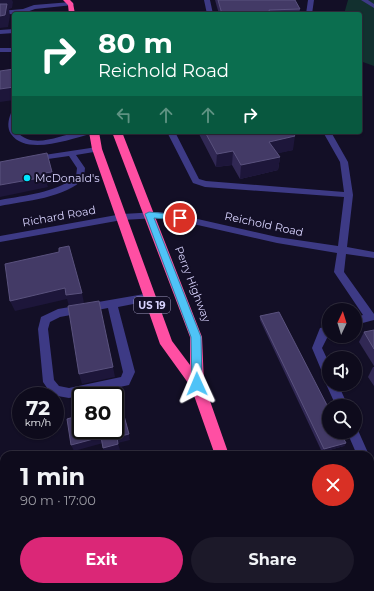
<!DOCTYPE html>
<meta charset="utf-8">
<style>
body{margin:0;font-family:Montserrat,sans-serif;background:#1c1929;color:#f1f3f6;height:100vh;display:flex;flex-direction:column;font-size:15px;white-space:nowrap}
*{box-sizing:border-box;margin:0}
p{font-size:13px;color:#9b9ba3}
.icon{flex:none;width:22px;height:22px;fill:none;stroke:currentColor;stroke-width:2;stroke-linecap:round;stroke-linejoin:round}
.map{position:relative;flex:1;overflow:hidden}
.sheet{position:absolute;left:0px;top:451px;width:374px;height:140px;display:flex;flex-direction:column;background:#0e0b1c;border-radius:12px 12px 0 0;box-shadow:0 1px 3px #0004,0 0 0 1px #2e2b3b}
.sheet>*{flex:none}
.banner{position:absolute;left:12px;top:12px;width:350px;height:122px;border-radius:4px;box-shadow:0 1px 3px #0004,0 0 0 1px #2e2b3b;background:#0b6e4f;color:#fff;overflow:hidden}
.needle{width:26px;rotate:4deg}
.controls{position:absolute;left:322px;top:303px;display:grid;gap:8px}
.controls a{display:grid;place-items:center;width:40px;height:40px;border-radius:50%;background:#0e0b1c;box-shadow:0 1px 3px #0004,0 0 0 1px #2e2b3b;font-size:20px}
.speed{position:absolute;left:12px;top:387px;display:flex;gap:8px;font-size:20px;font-weight:700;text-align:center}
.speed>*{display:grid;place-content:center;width:52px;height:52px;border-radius:50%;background:#0e0b1c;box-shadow:0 1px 3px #0004,0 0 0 1px #2e2b3b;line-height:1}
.speed small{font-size:10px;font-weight:400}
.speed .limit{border:2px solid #111;border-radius:6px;background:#fff;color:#111}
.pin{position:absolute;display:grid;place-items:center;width:34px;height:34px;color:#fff;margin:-17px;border:2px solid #fff;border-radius:50%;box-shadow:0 1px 4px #0007}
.me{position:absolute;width:44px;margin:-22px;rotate:359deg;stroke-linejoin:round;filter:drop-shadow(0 0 3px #0008)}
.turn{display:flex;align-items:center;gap:14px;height:84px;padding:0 20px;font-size:18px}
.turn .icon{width:52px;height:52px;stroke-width:2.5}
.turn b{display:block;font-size:28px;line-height:34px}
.lanes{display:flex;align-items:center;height:38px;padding:0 20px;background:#0003;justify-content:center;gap:20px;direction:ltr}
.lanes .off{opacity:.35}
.round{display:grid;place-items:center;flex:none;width:42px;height:42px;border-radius:21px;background:#1c1929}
.summary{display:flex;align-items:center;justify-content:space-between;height:68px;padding:0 20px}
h1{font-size:24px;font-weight:700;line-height:30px}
.primary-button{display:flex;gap:8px;margin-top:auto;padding:8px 20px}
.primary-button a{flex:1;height:46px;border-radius:24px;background:#db2777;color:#fff;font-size:16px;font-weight:700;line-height:46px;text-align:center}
.primary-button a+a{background:#1c1929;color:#f1f3f6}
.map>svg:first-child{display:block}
</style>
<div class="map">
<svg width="374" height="591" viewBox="0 0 374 591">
<rect width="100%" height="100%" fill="#130f26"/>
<polygon fill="#12302f" points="348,0 374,0 374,66 360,61 360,14 344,14"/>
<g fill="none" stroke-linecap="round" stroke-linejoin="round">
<g fill="#3d3a85" fill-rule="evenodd">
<polygon points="204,0 210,0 213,14 207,14"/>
<polygon points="308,0 314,0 312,14 306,14"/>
<polygon points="361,0 368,0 374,4 374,8"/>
<polygon points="71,2 74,4 73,5 35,9 24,13 0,15 0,11 23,9 34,5"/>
<polygon points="14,29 14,33 0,34 0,30"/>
<rect x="0" y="48" width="14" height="4"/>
<path d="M11,113H14V132H17C33,150 60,135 79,132C83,131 88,132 92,132L91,134C70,139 26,156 11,134C7,128 8,120 11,113Z"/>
<polygon points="167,132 175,132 199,179 206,181 344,192 340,162 323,132 331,132 348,162 353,195 347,247 374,252 374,258 346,254 344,272 374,314 374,320 355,325 355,317 363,315 334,272 337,253 277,243 180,221 158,218 122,220 0,242 0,236 122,214 158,212 180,215 277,237 338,246 344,197 205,187 193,183"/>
<path d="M97,147L101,149L100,151L76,155L85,168L84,178C67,198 24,201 0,206V200C27,195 53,193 76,177L77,168L69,156L34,161H31V157Z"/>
<path d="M150,293L154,294L155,297L154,300L118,307L135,372L129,385L69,398L52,395L43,382L38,329L41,317L58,309ZM108,308L123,372L121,377L69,388L59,386L54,380L48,329L50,322L60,317Z"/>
<polygon points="329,326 329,334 322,348 329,363 329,384 338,384 348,406 336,406 326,384 328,381 325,379 312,348 320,328"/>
<polygon points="355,427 357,428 369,455 357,455 347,432 355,432"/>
<polygon points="374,460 374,472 370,473 370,461"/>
<polygon points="228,587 253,587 252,591 227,591"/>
</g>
<g fill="#ff4fa3" fill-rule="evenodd">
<polygon points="63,0 70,0 73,3 75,14 69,14 68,5"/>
<polygon points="89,132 99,132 102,149 172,341 190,365 190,337 112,132 122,132 202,337 204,384 229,455 215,455 191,387 160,344 92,149"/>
<polygon points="261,587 279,587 281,591 263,591"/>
</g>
</g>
<g fill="#312854">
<polygon points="215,0 295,0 300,9 299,14 219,14"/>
<polygon points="198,132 292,132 293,150 277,153 280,157 278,170 240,179 232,165 216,167"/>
<polygon points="260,316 346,443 344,446 322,452 260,320"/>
<polygon points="374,330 374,366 359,342 364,332"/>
<polygon points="373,367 374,367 374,386 368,377"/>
</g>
<g fill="#1d163a">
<polygon points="0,0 12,0 13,2 12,8 9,9 10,16 8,27 0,28"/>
<polygon points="14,87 14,100 0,102 0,89"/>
<polygon points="295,136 293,150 267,156 269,142"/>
<polygon points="233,151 232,165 216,167 217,154"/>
<polygon points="280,157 278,170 240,179 241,165"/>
<polygon points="52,172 54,183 47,184 48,187 0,197 0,185"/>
<polygon points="65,288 82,293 84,303 69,306 67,299 15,311 10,301"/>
<polygon points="113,367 115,377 82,384 79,374"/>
<polygon points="129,434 130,440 118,443 120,450 105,454 103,448 117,437"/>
<polygon points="101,437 103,443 74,451 71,445"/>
<polygon points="346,443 344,446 322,452 324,449"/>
</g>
<g fill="#433a66" stroke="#5a527e">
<polygon points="218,0 295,0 300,9 269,10 270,14 222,14"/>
<polygon points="0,4 7,4 5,15 0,16"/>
<polygon points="14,69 14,87 0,89 0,71"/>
<polygon points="205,132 292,132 295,136 269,142 280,157 241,165 233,151 217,154"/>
<polygon points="47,153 52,172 44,173 45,177 0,185 0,162"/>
<polygon points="69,246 82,293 66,295 65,288 10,301 5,264 59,252 59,248"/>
<polygon points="99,301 113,367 79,374 68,306"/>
<polygon points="279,312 329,409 329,432 340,432 346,443 324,449 260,316"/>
<polygon points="374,330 374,349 364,332"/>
<polygon points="123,412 129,434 117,437 118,444 103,448 101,437 71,445 67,419 81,415 81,430 115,430 115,414"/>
</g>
<polygon fill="#4fc3f7" stroke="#337fa1" points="149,212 180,215 184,218 180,220 154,218 201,337 202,384 200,387 197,389 193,387 192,384 191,337 145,214"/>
<circle fill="#00e5ff" stroke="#130f26" stroke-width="1.5" cx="27" cy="178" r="4"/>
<g text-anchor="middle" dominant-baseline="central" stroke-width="4" stroke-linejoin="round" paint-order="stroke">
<rect fill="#130f26" stroke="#9e99be" stroke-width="1" x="134" y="297" width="36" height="16" rx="3"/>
<g font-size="10" font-weight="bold" fill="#d9d4ff">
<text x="152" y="305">US 19</text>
</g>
<g font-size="11" fill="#d9d4ff" stroke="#130f26" text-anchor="start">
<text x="35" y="178">McDonald's</text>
</g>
<g font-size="11" fill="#d9d4ff" stroke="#130f26">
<text transform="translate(59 216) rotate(-10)">Richard Road</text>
<text transform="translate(264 224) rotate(12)">Reichold Road</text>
<text transform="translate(193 284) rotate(69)">Perry Highway</text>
</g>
</g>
</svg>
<div class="controls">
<a><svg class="needle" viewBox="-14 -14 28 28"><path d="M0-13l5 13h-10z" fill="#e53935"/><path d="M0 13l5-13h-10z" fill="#9b9ba3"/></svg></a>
<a><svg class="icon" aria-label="sound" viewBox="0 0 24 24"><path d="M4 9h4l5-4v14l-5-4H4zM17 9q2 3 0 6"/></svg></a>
<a><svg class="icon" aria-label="search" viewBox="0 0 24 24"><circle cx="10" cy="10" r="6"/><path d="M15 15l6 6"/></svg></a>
</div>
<div class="speed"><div>72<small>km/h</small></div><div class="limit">80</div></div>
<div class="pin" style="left:180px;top:218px;background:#d93025"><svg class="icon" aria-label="arrive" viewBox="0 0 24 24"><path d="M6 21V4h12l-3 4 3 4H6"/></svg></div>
<svg class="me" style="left:197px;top:384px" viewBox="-20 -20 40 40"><path d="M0-17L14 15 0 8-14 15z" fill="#4fc3f7" stroke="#fff" stroke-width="4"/></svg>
<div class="banner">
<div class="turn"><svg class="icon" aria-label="right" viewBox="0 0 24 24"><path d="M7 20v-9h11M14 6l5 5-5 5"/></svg><div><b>80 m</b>Reichold Road</div></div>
<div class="lanes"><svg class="icon off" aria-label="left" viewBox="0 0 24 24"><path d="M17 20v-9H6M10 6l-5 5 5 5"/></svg><svg class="icon off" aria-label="ahead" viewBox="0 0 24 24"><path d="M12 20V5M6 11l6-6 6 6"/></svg><svg class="icon off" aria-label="ahead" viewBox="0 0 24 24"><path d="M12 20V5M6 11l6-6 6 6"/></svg><svg class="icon" aria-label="right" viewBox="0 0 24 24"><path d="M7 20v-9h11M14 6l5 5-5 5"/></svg></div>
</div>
<section class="sheet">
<div class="summary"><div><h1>1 min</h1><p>90 m · 17:00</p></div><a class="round" style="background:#d93025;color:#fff"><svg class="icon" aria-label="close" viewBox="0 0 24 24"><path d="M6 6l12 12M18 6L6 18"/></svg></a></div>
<div class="primary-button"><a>Exit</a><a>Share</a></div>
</section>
</div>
